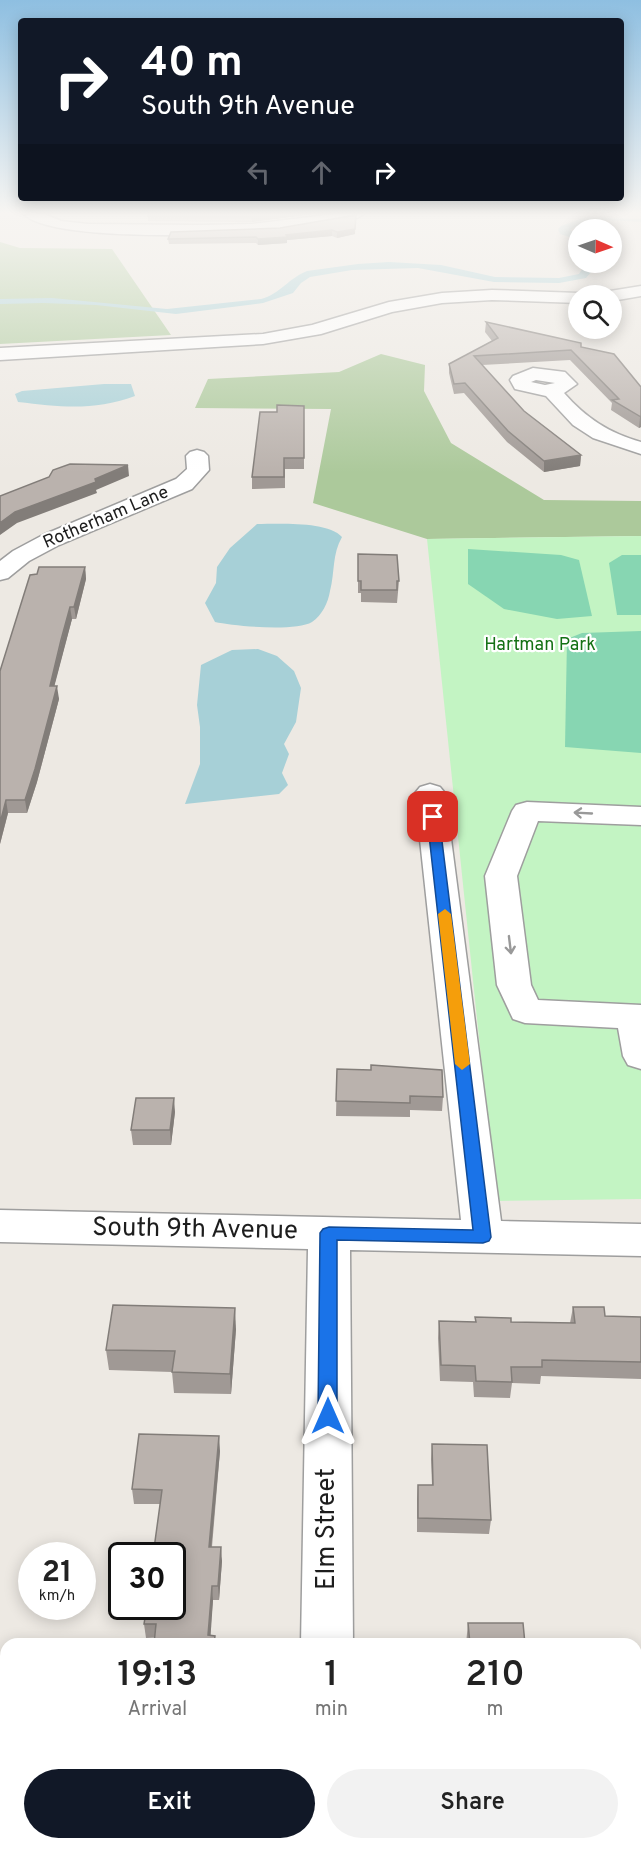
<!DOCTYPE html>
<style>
body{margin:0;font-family:Overpass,sans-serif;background:#f2f2f2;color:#222;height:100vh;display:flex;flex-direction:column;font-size:22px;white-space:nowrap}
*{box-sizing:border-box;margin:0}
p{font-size:20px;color:#767676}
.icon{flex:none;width:33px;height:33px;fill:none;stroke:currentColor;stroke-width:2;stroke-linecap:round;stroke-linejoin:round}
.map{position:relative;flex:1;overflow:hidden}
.drawer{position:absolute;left:0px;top:1638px;width:642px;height:212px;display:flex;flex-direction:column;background:#fff;border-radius:18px 18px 0 0;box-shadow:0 3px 15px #0003}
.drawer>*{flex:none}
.banner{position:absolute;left:18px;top:18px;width:606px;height:183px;border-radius:6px;box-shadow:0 3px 15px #0003;background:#111827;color:#fff;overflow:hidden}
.needle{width:39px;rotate:92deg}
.fabs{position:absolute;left:568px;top:219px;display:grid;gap:12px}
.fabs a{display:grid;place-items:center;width:54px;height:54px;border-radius:50%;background:#fff;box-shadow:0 3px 15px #0003;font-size:30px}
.speed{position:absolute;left:18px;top:1542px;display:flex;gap:12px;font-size:30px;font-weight:700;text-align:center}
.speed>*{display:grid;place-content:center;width:78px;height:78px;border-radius:50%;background:#fff;box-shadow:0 3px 15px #0003;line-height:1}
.speed small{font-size:15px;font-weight:400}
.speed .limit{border:3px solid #111;border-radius:9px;background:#fff;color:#111}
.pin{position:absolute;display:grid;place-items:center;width:51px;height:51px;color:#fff;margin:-26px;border-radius:12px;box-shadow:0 3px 9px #0006}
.me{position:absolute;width:66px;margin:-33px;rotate:0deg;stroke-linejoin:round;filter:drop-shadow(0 0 4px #0008)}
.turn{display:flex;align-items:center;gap:21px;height:126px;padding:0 24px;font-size:27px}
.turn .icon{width:78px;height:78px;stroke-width:2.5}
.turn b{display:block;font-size:42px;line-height:51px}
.lanes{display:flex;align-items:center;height:57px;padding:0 24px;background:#0003;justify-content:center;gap:30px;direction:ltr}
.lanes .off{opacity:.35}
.eta{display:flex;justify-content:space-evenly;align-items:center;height:102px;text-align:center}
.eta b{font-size:36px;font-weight:600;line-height:42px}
.button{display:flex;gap:12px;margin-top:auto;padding:12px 24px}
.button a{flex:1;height:69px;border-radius:36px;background:#111827;color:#fff;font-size:24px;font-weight:600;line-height:69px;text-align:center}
.button a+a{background:#f2f2f2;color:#222}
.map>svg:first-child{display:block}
</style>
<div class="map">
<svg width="641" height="1849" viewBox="0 0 641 1849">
<rect width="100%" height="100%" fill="#ede9e3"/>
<g fill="#acc99b">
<polygon points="0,242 20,248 112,249 171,335 0,344"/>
<polygon points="381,354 425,365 424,391 451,443 544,500 641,501 641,536 427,539 313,503 331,409 195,408 208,379 339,372"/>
</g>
<polygon fill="#c3f4c3" points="641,536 641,1199 496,1201 427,539"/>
<g fill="#87d6b2">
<polygon points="468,549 561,555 579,560 592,616 557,619 504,609 468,584"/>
<polygon points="622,555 641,555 641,615 617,615 609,563"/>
<polygon points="641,631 641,753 565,747 567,639 582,633"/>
</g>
<g fill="#a7d0d7">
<path d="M586,217L641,219V222C617,221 591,216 570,230L579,235V240L560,234L558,229L561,226Z"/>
<path d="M389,262L441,265L495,277L559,278L579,274L586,263H599L586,278L559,283L494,282L418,268L352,270L310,277L301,283L293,293L263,303L176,314L96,305L43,303L0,304V299L52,298L167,309L261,299C280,294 289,278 307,271L358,264Z"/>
<path d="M104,384H131L135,396C94,411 61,407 18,402L15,394L22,391Z"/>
<path d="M257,524C278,524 328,521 342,537C332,554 335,572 330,591C328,603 322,615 312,622C295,632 234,626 215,622L205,603L216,583L217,567L230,548Z"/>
<polygon points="258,649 277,656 294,671 301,688 296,722 284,744 289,754 282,773 288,785 279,794 185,804 200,764 200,727 197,705 201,665 232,650"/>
</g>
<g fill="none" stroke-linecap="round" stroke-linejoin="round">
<g stroke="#9e9e9e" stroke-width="3">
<g id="minor">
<path d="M24,214H44L61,221L88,224L200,225L252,224L335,214H364L357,218C332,224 306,229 280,231C237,235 51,243 24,214Z"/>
<polygon points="641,286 641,296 612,301 612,296 602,296 610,291"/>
<polygon points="492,290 579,293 586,296 579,296 579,303 492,300 442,303 392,312 321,334 263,344 0,360 0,348 263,334 312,325 389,302 442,293"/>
<path d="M533,368L565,372L577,384L564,393C586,418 609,433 641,442V454L593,438L573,425L546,396L515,389L510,380L513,376ZM536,380L555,383L545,385L531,382Z"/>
<polygon points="197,450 204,452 208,456 209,470 192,489 59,545 29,561 8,578 0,580 0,561 13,551 43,535 176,479 187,469 186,456 190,452"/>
<polygon points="430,784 440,787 445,793 501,1221 641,1224 641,1256 350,1250 353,1644 301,1644 308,1249 0,1242 0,1210 461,1220 415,793 420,787"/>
<polygon points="527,802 641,807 641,825 538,821 517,876 531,985 538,1000 641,1005 641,1069 628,1065 623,1056 618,1028 525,1023 513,1019 497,985 485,876 512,811 516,805"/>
<rect x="298" y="1844" width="56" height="5"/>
</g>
</g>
<use href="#minor" fill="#fff" fill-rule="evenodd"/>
</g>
<g fill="#a09995">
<polygon points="148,214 312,214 252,222 148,221"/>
<polygon points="356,215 355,234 337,238 332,236 287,240 287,243 258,245 256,243 169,244 168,239 280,228"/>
<polygon points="486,322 581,347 641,387 641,427 639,428 611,410 612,403 570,360 482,365 524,411 581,455 580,466 544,472 507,442 464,393 454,394 449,373 449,364 492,341 485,332"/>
<polygon points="304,406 304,469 285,469 285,488 252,489 252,477 277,412"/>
<polygon points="358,554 399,581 397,603 361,602 361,593 358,593"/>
<polygon points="85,567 86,579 76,619 72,619 54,686 59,699 37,782 27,813 8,813 0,844 0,671 37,574"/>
<polygon points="337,1069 443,1097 442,1111 410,1110 410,1117 336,1116"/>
<polygon points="175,1112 171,1145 133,1145 131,1130"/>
<polygon points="573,1307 605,1316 641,1317 641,1379 541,1376 540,1384 512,1383 510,1398 474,1397 473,1382 440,1381 438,1338 439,1321 475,1322 475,1317 511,1322 570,1323"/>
<polygon points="236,1329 231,1394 174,1393 172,1372 109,1370 106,1350"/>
<polygon points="432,1444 491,1520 489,1534 417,1532 417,1499 418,1485 432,1485 431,1459"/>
<polygon points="220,1451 212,1547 222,1561 219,1600 213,1600 210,1635 146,1638 144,1624 160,1504 134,1504 132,1489"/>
<polygon points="468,1623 525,1644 466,1644"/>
<polygon points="641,1673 641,1757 636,1758 636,1674"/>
</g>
<g fill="#827d79">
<polygon points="272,214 312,214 252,222 252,217"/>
<polygon points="355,229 355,234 337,238 337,232"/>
<polygon points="332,230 332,236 287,240 287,243 258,245 258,239 286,235"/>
<polygon points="640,417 641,417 641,427 639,428"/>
<polygon points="581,455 580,466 544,472 544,461"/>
<polygon points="128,465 129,476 96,490 97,493 17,523 0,535 0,523 15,512"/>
<polygon points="85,567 86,579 76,619 74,607"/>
<polygon points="70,607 72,619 51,699 50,686"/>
<polygon points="57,686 59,699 37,782 27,813 25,800"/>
<polygon points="6,800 8,813 0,844 0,823"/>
<polygon points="174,1098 175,1112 171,1145 170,1130"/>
<polygon points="235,1308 236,1329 231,1394 230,1374"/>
<polygon points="219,1436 220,1451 210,1561 209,1547"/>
<polygon points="221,1547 222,1561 219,1600 218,1586"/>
<polygon points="212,1586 213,1600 210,1644 208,1635"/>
</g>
<g fill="#bab2ad" stroke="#827d79" stroke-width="1.5">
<polygon points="148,214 272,214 252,217 148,216"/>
<polygon points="356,215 355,229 337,232 332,230 286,235 287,237 258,239 256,237 168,239 171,232 280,228"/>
<polygon points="486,322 581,343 581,347 614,354 641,387 641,417 612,400 619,399 571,350 474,356 524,411 581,455 544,461 508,431 465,383 454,384 449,364 498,338"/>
<polygon points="277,405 304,406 304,458 284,458 284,477 252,477 260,412 277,412"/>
<polygon points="70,464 128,465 95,479 96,482 15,512 0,523 0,496 49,477 53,470"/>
<polygon points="358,554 397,555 399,581 397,581 397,590 361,590 361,581 358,581"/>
<polygon points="39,567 85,567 74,607 70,607 61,640 50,686 57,686 35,769 25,800 6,800 0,823 0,671 30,575 37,574"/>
<polygon points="371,1065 442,1070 443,1097 410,1096 410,1103 336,1101 337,1069 371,1070"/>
<polygon points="136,1098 174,1098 170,1130 131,1130"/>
<polygon points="113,1305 235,1308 230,1374 172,1372 175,1351 106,1350"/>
<polygon points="573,1307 604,1307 605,1316 641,1317 641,1362 542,1360 542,1367 511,1367 512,1382 476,1381 475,1366 441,1365 439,1321 476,1322 475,1317 511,1318 511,1322 575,1323"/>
<polygon points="139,1434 219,1436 209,1547 221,1547 218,1586 212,1586 208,1635 215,1636 214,1644 154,1644 156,1624 144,1624 147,1606 172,1606 172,1556 153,1556 162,1490 132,1489"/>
<polygon points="432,1444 487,1445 491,1520 418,1518 418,1485 433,1485"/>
<polygon points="468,1623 523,1623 525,1644 470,1644"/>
<polygon points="641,1673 641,1745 636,1746 636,1674"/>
<polygon points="128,1844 217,1844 216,1849 128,1849"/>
</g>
<defs><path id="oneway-shaft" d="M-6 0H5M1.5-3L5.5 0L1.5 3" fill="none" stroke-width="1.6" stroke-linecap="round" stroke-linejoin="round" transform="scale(1.5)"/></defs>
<g stroke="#999">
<use href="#oneway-shaft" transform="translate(583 813) rotate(-177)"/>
<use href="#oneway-shaft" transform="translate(510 945) rotate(83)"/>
</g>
<linearGradient id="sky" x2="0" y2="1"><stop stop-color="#8ebfe1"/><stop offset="0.45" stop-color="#f7f5f2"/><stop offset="1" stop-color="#f7f5f2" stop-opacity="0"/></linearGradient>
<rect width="641" height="473" fill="url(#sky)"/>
<polygon fill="#1a73e8" stroke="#114b97" stroke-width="1.5" points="433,813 439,817 491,1237 489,1241 483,1243 337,1240 337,1416 335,1422 328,1424 321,1422 318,1416 320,1233 323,1229 329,1227 473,1230 427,817"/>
<polygon fill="#f59e0b" points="445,909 451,914 470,1064 462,1070 455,1064 438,914"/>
<g text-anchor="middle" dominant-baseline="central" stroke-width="4.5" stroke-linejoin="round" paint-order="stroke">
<g font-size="18" fill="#1d1d1d" stroke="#fff">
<text transform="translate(106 518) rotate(-23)">Rotherham Lane</text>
</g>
<g font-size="18" fill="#147115" stroke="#fff">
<text x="540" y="645">Hartman Park</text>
</g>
<g font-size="26" fill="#1d1d1d" stroke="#fff">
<text transform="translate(195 1230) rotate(1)">South 9th Avenue</text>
<text transform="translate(327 1529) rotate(-90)">Elm Street</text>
</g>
</g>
</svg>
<div class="fabs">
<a><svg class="needle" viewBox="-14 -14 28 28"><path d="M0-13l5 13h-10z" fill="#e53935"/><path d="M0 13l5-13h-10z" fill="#767676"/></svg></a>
<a><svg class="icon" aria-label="search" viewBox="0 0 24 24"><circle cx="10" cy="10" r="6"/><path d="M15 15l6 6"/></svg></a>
</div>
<div class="speed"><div>21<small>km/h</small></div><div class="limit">30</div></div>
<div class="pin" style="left:433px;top:817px;background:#d93025"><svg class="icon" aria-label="arrive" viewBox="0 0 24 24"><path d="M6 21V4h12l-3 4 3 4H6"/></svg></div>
<svg class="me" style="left:328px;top:1416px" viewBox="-20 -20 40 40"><path d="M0-17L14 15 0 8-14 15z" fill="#1a73e8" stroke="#fff" stroke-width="4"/></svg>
<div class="banner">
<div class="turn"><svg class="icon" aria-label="right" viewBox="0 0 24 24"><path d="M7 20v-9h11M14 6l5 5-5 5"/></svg><div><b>40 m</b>South 9th Avenue</div></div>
<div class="lanes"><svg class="icon off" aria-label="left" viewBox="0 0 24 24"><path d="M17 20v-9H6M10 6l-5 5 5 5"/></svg><svg class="icon off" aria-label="ahead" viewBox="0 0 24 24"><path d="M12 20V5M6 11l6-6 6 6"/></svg><svg class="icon" aria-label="right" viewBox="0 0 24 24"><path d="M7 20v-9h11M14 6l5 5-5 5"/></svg></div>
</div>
<section class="drawer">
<div class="eta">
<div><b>19:13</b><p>Arrival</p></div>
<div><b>1</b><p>min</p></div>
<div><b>210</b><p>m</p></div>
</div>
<div class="button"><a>Exit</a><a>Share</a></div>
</section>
</div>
